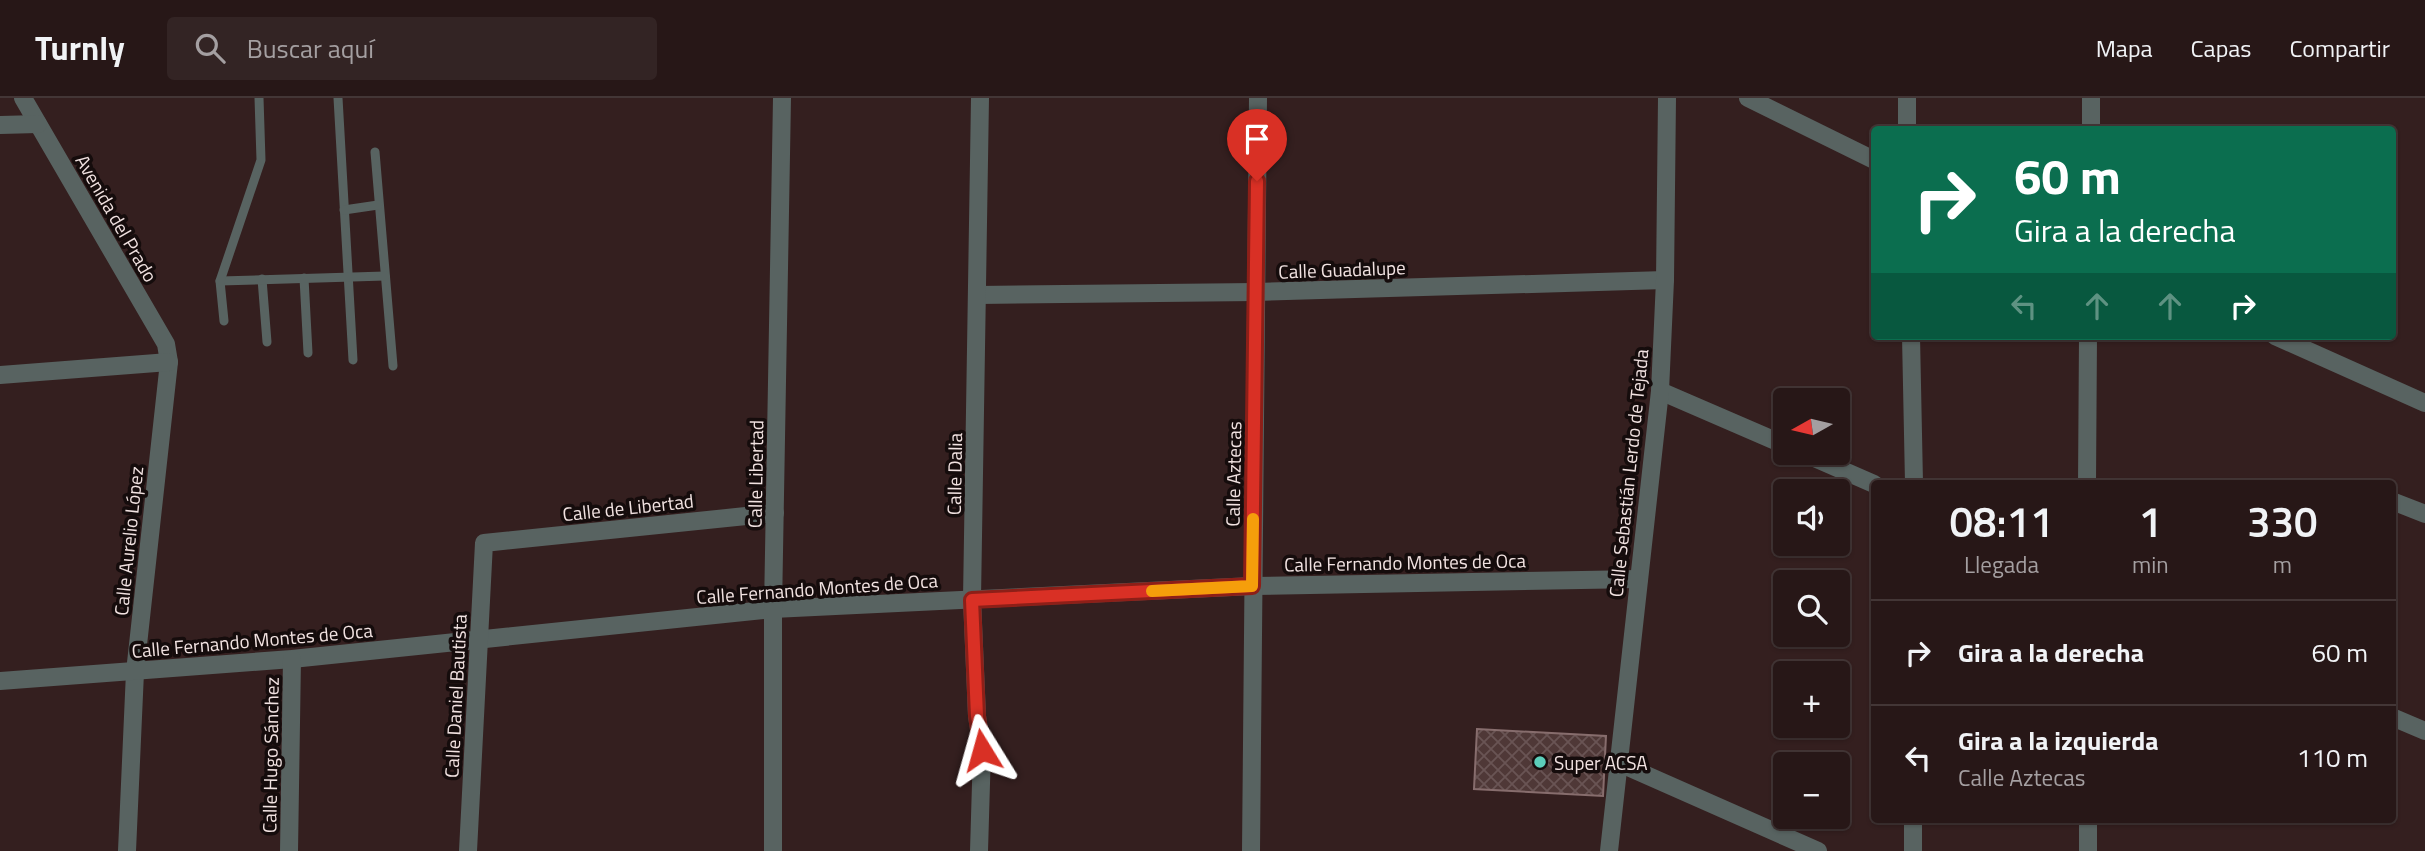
<!DOCTYPE html>
<html lang="es">
<meta charset="utf-8">
<style>
body{margin:0;font-family:"Titillium Web",sans-serif;background:#332424;color:#f1f3f6;height:100vh;display:flex;flex-direction:column;font-size:26px;white-space:nowrap}
*{box-sizing:border-box;margin:0}
p{font-size:23px;color:#a49fa1}
.icon{flex:none;width:38px;height:38px;fill:none;stroke:currentColor;stroke-width:2;stroke-linecap:round;stroke-linejoin:round}
.map{position:relative;flex:1;overflow:hidden}
.sheet{position:absolute;left:1871px;top:382px;width:525px;height:343px;display:flex;flex-direction:column;background:#271717;border-radius:7px;box-shadow:0 2px 5px #0004,0 0 0 2px #433636}
.sheet>*{flex:none}
.banner{position:absolute;left:1871px;top:28px;width:525px;height:214px;border-radius:7px;box-shadow:0 2px 5px #0004,0 0 0 2px #433636;background:#0b6e4f;color:#fff;overflow:hidden}
.needle{width:46px;rotate:262deg}
.tools{position:absolute;left:1773px;top:290px;display:grid;gap:14px}
.tools a{display:grid;place-items:center;width:77px;height:77px;border-radius:7px;background:#271717;box-shadow:0 2px 5px #0004,0 0 0 2px #433636;font-size:35px}
.pin{position:absolute;display:grid;place-items:center;width:60px;height:60px;color:#fff;margin:-72px -30px;border-radius:50% 50% 50% 0;rotate:-45deg;box-shadow:0 0 7px #0007}
.pin .icon{rotate:45deg}
.me{position:absolute;width:77px;margin:-38px;rotate:352deg;stroke-linejoin:round;filter:drop-shadow(0 0 5px #0008)}
.turn{display:flex;align-items:center;gap:24px;height:147px;padding:0 28px;font-size:32px}
.turn .icon{width:91px;height:91px;stroke-width:2.5}
.turn b{display:block;font-size:49px;line-height:60px}
.lanes{display:flex;align-items:center;height:66px;padding:0 28px;background:#0003;justify-content:center;gap:35px;direction:ltr}
.lanes .off{opacity:.35}
.eta{display:flex;justify-content:space-evenly;align-items:center;height:119px;text-align:center}
.eta b{font-size:42px;font-weight:600;line-height:49px}
ul{padding:0;list-style:none}
li{display:flex;align-items:center;gap:21px;height:105px;padding:0 28px;border-top:2px solid #433636}
li div{flex:1}
li b{display:block;font-size:26px}
li em{font-style:normal}
header{display:flex;align-items:center;gap:42px;box-sizing:border-box;height:98px;padding:0 35px;background:#271717;border-bottom:2px solid #433636}
header strong{font-size:33px}
nav{display:flex;gap:38px;margin-inline-start:auto;font-size:24px}
.search{width:490px;height:63px;background:#332424;display:flex;align-items:center;gap:18px;box-sizing:border-box;padding:0 24px;border-radius:7px;color:#a49fa1;font-size:26px}
.map>svg:first-child{display:block}
</style>
<header>
<strong>Turnly</strong>
<div class="search"><svg class="icon" aria-label="search" viewBox="0 0 24 24"><circle cx="10" cy="10" r="6"/><path d="M15 15l6 6"/></svg>Buscar aquí</div>
<nav><a>Mapa</a><a>Capas</a><a>Compartir</a></nav>
</header>
<div class="map">
<svg width="2425" height="753" viewBox="0 0 2425 753">
<defs>
<pattern id="building-cross-hatch" width="8" height="8" patternUnits="userSpaceOnUse" patternTransform="scale(1.75)"><rect width="8" height="8" fill="#4f3837"/><path d="M0 0l8 8M0 8l8-8" fill="none" stroke="#695454"/></pattern>
</defs>
<rect width="100%" height="100%" fill="#341f1f"/>
<polygon fill="url(#building-cross-hatch)" stroke="#876d6d" stroke-width="2" points="1477,631 1606,638 1603,698 1474,691"/>
<g fill="none" stroke-linecap="round" stroke-linejoin="round">
<g stroke="#586361" stroke-width="9">
<polyline points="338,0 353,262"/>
<polyline points="375,54 393,268"/>
<polyline points="344,112 378,107"/>
<polyline points="304,180 308,255"/>
<polyline points="262,181 267,244"/>
<polyline points="220,183 385,178"/>
<polyline points="224,223 220,183 261,62 259,0"/>
</g>
<g stroke="#586361" stroke-width="18">
<polyline points="23,0 166,246 169,264 135,574 127,753"/>
<polyline points="1907,0 1907,32"/>
<polyline points="0,27 38,26"/>
<polyline points="2091,32 2091,0"/>
<polyline points="978,197 1256,194 1665,182"/>
<polyline points="1911,238 1914,385"/>
<polyline points="0,277 169,264"/>
<polyline points="1660,293 1785,347"/>
<polyline points="1803,355 1874,386"/>
<polyline points="2087,385 2088,238"/>
<polyline points="2392,403 2425,416"/>
<polyline points="0,583 292,561 773,511 1253,488 1639,481"/>
<polyline points="2392,619 2425,633"/>
<polyline points="1619,665 1818,753"/>
<polyline points="2088,721 2088,753"/>
<polyline points="289,753 292,561"/>
<polyline points="468,753 484,445 775,415"/>
<polyline points="773,753 773,511 782,0"/>
<polyline points="979,753 982,652 977,618 972,501 980,0"/>
<polyline points="1251,753 1258,0"/>
<polyline points="1609,753 1660,293 1665,182 1667,0"/>
<polyline points="1913,753 1913,721"/>
</g>
<g stroke="#586361" stroke-width="18">
<polyline points="1748,0 1874,62"/>
<polyline points="2275,238 2425,305"/>
</g>
</g>
<g fill="none" stroke-linecap="round" stroke-linejoin="round">
<g stroke="#8d1f18" stroke-width="18">
<polyline id="route" points="982,652 977,618 972,502 1252,488 1257,83"/>
</g>
<use href="#route" stroke="#d93025" stroke-width="12"/>
<polyline stroke="#f59e0b" stroke-width="12" points="1152,493 1252,488 1253,421"/>
</g>
<circle fill="#5cceba" stroke="#150c0c" stroke-width="2.5" cx="1540" cy="664" r="7"/>
<g text-anchor="middle" dominant-baseline="central" stroke-width="7" stroke-linejoin="round" paint-order="stroke">
<g font-size="19" fill="#f1e2e1" stroke="#150c0c">
<text transform="translate(117 120) rotate(60)">Avenida del Prado</text>
<text transform="translate(1342 171) rotate(-2)">Calle Guadalupe</text>
<text transform="translate(1628 375) rotate(-84)">Calle Sebastián Lerdo de Tejada</text>
<text transform="translate(755 376) rotate(-89)">Calle Libertad</text>
<text transform="translate(954 376) rotate(-89)">Calle Dalia</text>
<text transform="translate(1233 376) rotate(-89)">Calle Aztecas</text>
<text transform="translate(628 409) rotate(-6)">Calle de Libertad</text>
<text transform="translate(128 443) rotate(-84)">Calle Aurelio López</text>
<text transform="translate(1405 464) rotate(-1)">Calle Fernando Montes de Oca</text>
<text transform="translate(817 490) rotate(-4)">Calle Fernando Montes de Oca</text>
<text transform="translate(252 542) rotate(-5)">Calle Fernando Montes de Oca</text>
<text transform="translate(455 598) rotate(-87)">Calle Daniel Bautista</text>
<text transform="translate(270 657) rotate(-89)">Calle Hugo Sánchez</text>
</g>
<g font-size="19" fill="#f1e2e1" stroke="#150c0c" text-anchor="start">
<text x="1554" y="664">Super ACSA</text>
</g>
</g>
</svg>
<div class="tools">
<a><svg class="needle" viewBox="-14 -14 28 28"><path d="M0-13l5 13h-10z" fill="#e53935"/><path d="M0 13l5-13h-10z" fill="#a49fa1"/></svg></a>
<a><svg class="icon" aria-label="sound" viewBox="0 0 24 24"><path d="M4 9h4l5-4v14l-5-4H4zM17 9q2 3 0 6"/></svg></a>
<a><svg class="icon" aria-label="search" viewBox="0 0 24 24"><circle cx="10" cy="10" r="6"/><path d="M15 15l6 6"/></svg></a>
<a>+</a>
<a>−</a>
</div>
<div class="pin" style="left:1257px;top:83px;background:#d93025"><svg class="icon" aria-label="arrive" viewBox="0 0 24 24"><path d="M6 21V4h12l-3 4 3 4H6"/></svg></div>
<svg class="me" style="left:982px;top:652px" viewBox="-20 -20 40 40"><path d="M0-17L14 15 0 8-14 15z" fill="#d93025" stroke="#fff" stroke-width="4"/></svg>
<div class="banner">
<div class="turn"><svg class="icon" aria-label="right" viewBox="0 0 24 24"><path d="M7 20v-9h11M14 6l5 5-5 5"/></svg><div><b>60 m</b>Gira a la derecha</div></div>
<div class="lanes"><svg class="icon off" aria-label="left" viewBox="0 0 24 24"><path d="M17 20v-9H6M10 6l-5 5 5 5"/></svg><svg class="icon off" aria-label="ahead" viewBox="0 0 24 24"><path d="M12 20V5M6 11l6-6 6 6"/></svg><svg class="icon off" aria-label="ahead" viewBox="0 0 24 24"><path d="M12 20V5M6 11l6-6 6 6"/></svg><svg class="icon" aria-label="right" viewBox="0 0 24 24"><path d="M7 20v-9h11M14 6l5 5-5 5"/></svg></div>
</div>
<section class="sheet">
<div class="eta">
<div><b>08:11</b><p>Llegada</p></div>
<div><b>1</b><p>min</p></div>
<div><b>330</b><p>m</p></div>
</div>
<ul>
<li><svg class="icon" aria-label="right" viewBox="0 0 24 24"><path d="M7 20v-9h11M14 6l5 5-5 5"/></svg><div><b>Gira a la derecha</b></div><em>60 m</em></li>
<li><svg class="icon" aria-label="left" viewBox="0 0 24 24"><path d="M17 20v-9H6M10 6l-5 5 5 5"/></svg><div><b>Gira a la izquierda</b><p>Calle Aztecas</p></div><em>110 m</em></li>
</ul>
</section>
</div>
